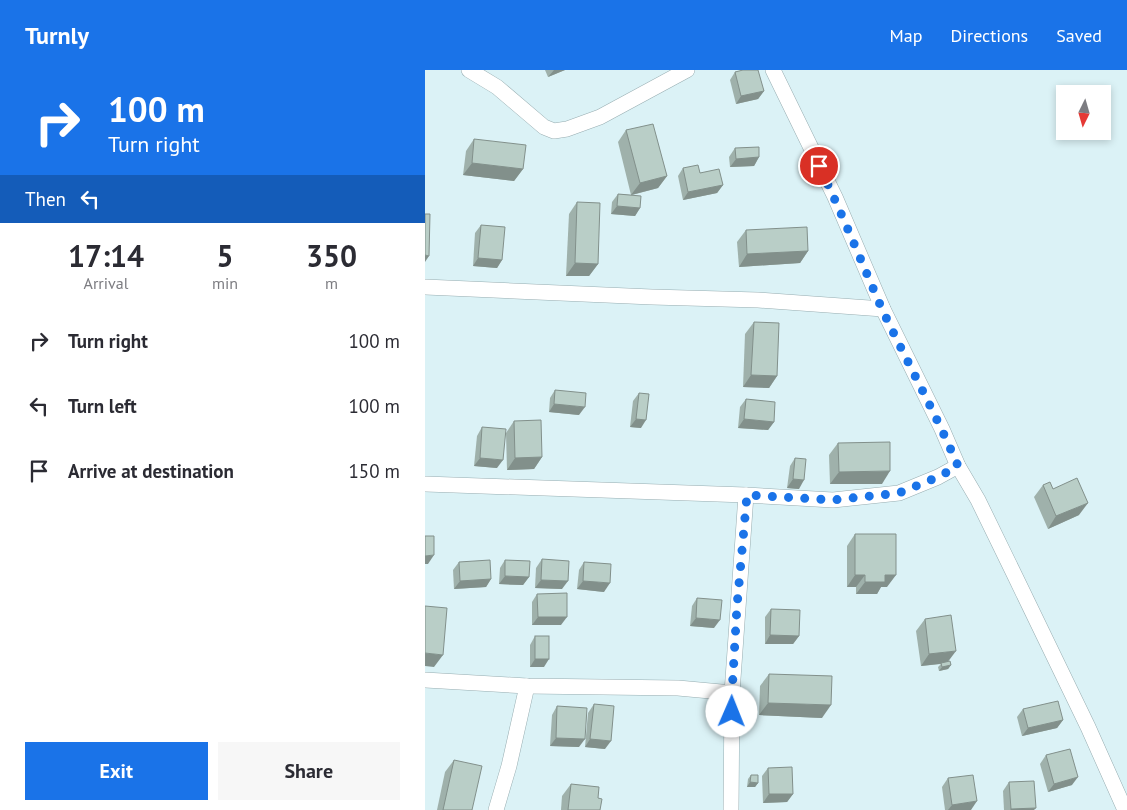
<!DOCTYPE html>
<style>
body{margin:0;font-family:"PT Sans",sans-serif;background:#f7f7f7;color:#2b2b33;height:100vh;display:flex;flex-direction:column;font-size:19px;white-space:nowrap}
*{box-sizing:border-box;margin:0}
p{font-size:16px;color:#7c7c81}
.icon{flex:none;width:28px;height:28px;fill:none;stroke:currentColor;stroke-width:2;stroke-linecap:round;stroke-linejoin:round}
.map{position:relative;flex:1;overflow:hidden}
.drawer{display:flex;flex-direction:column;background:#fff;width:425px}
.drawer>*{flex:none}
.guide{background:#1a73e8;color:#fff;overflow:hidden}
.needle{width:32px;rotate:185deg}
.controls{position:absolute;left:631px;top:15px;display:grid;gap:10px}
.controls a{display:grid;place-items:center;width:55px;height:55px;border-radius:0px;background:#fff;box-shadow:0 2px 8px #0003;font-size:25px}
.pin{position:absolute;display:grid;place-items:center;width:42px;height:42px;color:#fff;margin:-21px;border:2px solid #fff;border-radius:50%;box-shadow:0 1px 5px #0007}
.me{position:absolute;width:55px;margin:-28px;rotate:1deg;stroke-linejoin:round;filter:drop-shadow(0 0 4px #0008)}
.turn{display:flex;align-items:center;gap:18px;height:105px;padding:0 25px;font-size:22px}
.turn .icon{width:65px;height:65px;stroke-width:2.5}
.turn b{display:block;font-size:35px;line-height:42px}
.then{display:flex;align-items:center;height:48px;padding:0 25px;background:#0003;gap:10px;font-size:19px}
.eta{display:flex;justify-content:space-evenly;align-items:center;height:85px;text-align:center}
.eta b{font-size:30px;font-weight:700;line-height:35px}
.primary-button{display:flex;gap:10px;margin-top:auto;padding:10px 25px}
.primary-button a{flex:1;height:58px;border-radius:0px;background:#1a73e8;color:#fff;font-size:20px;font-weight:700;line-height:58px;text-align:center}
.primary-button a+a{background:#f7f7f7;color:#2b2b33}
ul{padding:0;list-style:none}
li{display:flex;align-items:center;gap:15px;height:65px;padding:0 25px}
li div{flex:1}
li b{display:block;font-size:19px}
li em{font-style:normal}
header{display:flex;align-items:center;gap:30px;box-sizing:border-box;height:70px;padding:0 25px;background:#1a73e8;color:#fff}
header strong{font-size:24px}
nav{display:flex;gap:28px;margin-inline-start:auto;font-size:18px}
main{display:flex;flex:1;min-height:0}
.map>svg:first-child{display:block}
</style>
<header>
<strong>Turnly</strong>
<nav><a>Map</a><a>Directions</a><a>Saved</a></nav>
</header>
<main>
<section class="drawer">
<div class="guide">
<div class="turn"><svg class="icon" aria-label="right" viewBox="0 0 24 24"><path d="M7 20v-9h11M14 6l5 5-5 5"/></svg><div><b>100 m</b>Turn right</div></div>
<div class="then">Then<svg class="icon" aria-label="left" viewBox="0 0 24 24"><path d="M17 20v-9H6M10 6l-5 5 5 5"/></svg></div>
</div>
<div class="eta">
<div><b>17:14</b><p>Arrival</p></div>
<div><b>5</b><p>min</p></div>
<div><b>350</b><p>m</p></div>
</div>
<ul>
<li><svg class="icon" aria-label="right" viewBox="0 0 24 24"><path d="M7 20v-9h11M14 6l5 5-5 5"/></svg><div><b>Turn right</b></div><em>100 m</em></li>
<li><svg class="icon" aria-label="left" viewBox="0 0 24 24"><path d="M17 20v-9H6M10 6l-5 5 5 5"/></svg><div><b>Turn left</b></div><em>100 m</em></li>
<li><svg class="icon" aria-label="arrive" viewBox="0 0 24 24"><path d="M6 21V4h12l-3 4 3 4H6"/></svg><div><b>Arrive at destination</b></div><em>150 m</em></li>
</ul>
<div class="primary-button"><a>Exit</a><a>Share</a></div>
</section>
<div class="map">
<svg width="702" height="740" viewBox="0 0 702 740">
<rect width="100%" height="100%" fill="#dbf2f6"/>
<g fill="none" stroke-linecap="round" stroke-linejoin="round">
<g stroke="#97adb1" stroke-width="16">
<g id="street">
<polyline points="44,0 72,17 119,57 129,61 142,59 175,47 262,0"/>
<polyline points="348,0 410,127 458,239 517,359 533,396 553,430 590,506 663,657 700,740"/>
<polyline points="0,217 227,227 333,230 458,239"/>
<polyline points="0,414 321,425 408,430 474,423 513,407 533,396"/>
<polyline points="0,610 102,616 253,618 307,623"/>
<polyline points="71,740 84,696 102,616"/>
<polyline points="306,740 307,623 321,425"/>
</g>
</g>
<use href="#street" stroke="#fff" stroke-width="15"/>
</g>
<g fill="#9fb1ab">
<polygon points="120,0 140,0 123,7"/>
<polygon points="310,2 339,21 333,29 311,34 305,10"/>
<polygon points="201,60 242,106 233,118 207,125 215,138 210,146 186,144 187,132 193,124 206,125 193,72"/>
<polygon points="49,69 98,99 89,111 38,105 41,81"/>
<polygon points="310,78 334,87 329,96 305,97 304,87"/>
<polygon points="258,98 275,103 298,115 292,123 258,130 253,106"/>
<polygon points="152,132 173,194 164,206 141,206 144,144"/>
<polygon points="56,155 77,190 72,198 48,196 50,163"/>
<polygon points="321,160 383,181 375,193 314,197 312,172"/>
<polygon points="329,252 352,306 344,318 318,317 320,264"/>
<polygon points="130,320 154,345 124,342 125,328"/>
<polygon points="214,323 216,358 205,357 208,331"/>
<polygon points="321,329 349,352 343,360 313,358 315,337"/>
<polygon points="89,351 117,387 109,399 82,400 81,363"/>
<polygon points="57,357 72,398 49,396 52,366"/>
<polygon points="413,373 457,414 405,414 404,385"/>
<polygon points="370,388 374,419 362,418 365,396"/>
<polygon points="618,415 628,419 654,445 623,459 609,427"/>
<polygon points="430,464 462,517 456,517 452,524 431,524 431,517 422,517 422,476"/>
<polygon points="117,489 137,519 110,518 111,498"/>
<polygon points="80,490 104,507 98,515 74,514 75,498"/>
<polygon points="34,492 66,509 61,517 29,519 28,500"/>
<polygon points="159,492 179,522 152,519 154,500"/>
<polygon points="112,524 136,555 107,555 107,532"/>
<polygon points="272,528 289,558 265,556 267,536"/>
<polygon points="346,539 374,566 368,574 340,574 340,547"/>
<polygon points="500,549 523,591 526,595 523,599 514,601 513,597 516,594 496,596 491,561"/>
<polygon points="110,566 119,597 105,597 105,575"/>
<polygon points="344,604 397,648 334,645 335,616"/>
<polygon points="169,634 180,679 160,677 163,643"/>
<polygon points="132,636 154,677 125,676 127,645"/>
<polygon points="598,639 638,650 632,658 597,666 592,647"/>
<polygon points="621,685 647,715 623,722 615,694"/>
<polygon points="29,690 47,740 12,740 20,702"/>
<polygon points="343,698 368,724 362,732 338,733 337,706"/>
<polygon points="326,705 333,713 330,717 322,717 323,709"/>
<polygon points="523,708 546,740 520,740 517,717"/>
<polygon points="584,712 609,740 579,740 578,721"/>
<polygon points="146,714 173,728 175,740 136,740 137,726"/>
</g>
<g fill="#82908b">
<polygon points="129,0 140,0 123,7"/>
<polygon points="339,21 333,29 311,34 316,26"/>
<polygon points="334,87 329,96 305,97 311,89"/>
<polygon points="47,93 98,99 89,111 38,105"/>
<polygon points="242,106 233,118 206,125 215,113"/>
<polygon points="298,115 292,123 258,130 263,122"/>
<polygon points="192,136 215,138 210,146 186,144"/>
<polygon points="383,181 375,193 314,197 322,184"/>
<polygon points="0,185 4,186 0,192"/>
<polygon points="53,188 77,190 72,198 48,196"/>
<polygon points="150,193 173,194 164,206 141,206"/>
<polygon points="326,305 352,306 344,318 318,317"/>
<polygon points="129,334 160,337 154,345 124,342"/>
<polygon points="211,349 221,350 216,358 205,357"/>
<polygon points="319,349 349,352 343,360 313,358"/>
<polygon points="117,387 109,399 82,400 90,388"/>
<polygon points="55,388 78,390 72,398 49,396"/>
<polygon points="465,401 457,414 405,414 414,402"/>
<polygon points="368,409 379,410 374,419 362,418"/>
<polygon points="663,433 654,445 623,459 631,446"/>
<polygon points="9,485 3,494 0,494 0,486"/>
<polygon points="430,505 440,505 431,517 422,517"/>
<polygon points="460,505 471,505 462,517 456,517 452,524 431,524 440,512"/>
<polygon points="80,506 104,507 98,515 74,514"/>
<polygon points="66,509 61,517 29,519 35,511"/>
<polygon points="116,510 143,511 137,519 110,518"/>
<polygon points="158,511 185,513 179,522 152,519"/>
<polygon points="113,547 142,547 136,555 107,555"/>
<polygon points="271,548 295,550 289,558 265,556"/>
<polygon points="345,565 374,566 368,574 340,574"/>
<polygon points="531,581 522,593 496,596 504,584"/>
<polygon points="0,583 18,585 9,597 0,596"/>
<polygon points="110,589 124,589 119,597 105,597"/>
<polygon points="526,595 523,599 514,601 517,597"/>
<polygon points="343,633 406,635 397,648 334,645"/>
<polygon points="638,650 632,658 597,666 603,658"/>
<polygon points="131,668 160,669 154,677 125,676"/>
<polygon points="165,669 186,671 180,679 160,677"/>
<polygon points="653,707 647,715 623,722 629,714"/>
<polygon points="325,712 333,713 330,717 322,717"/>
<polygon points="344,724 368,724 362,732 338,733"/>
<polygon points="552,731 546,740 523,740 527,735"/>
<polygon points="611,738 609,740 585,740 586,739"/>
</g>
<g fill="#b9cec7" stroke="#82908b">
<polygon points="318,0 333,0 339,21 316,26 310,2"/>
<polygon points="228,54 242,106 215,113 201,60"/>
<polygon points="49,69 101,75 98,99 47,93"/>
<polygon points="334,77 334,87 311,89 310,78"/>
<polygon points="273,95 275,103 294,99 298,115 263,122 258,98"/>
<polygon points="193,124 216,126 215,138 192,136"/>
<polygon points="152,132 175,133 173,194 150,193"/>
<polygon points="0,144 5,144 4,186 0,185"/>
<polygon points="56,155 80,157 77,190 53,188"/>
<polygon points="382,157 383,181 322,184 321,160"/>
<polygon points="329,252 354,253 352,306 326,305"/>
<polygon points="130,320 161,323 160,337 129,334"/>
<polygon points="214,323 224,324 221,350 211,349"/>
<polygon points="321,329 350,332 349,352 319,349"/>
<polygon points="116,350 117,387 90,388 89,351"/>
<polygon points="57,357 81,359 78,390 55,388"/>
<polygon points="465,372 465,401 414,402 413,373"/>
<polygon points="370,388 381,389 379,410 368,409"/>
<polygon points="652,408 663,433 631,446 618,415 625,412 628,419"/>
<polygon points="430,464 471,464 471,505 460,505 460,512 440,512 440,505 430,505"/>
<polygon points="0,466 9,466 9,485 0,486"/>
<polygon points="117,489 144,491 143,511 116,510"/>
<polygon points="65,490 66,509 35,511 34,492"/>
<polygon points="80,490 105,491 104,507 80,506"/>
<polygon points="159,492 186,494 185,513 158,511"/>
<polygon points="142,523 142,547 113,547 112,524"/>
<polygon points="272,528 297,530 295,550 271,548"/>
<polygon points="0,536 22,538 18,585 0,583"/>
<polygon points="346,539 375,540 374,566 345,565"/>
<polygon points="526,545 531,581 504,584 500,549"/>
<rect x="110" y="566" width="14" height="23"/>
<polygon points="525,591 526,595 517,597 516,593"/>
<polygon points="344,604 407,606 406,635 343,633"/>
<polygon points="633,631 638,650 603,658 598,639"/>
<polygon points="169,634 189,636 186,671 165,669"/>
<polygon points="132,636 162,638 160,669 131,668"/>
<polygon points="645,679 653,707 629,714 621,685"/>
<polygon points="29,690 57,696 47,740 18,740"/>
<polygon points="367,697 368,724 344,724 343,698"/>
<polygon points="326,705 333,705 333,713 325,712"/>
<polygon points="548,705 552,731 527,735 523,708"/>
<polygon points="609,711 611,738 586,739 584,712"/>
<polygon points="146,714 174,717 173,728 177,729 175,740 143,740"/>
</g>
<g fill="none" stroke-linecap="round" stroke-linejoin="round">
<path stroke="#1a73e8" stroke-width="9" stroke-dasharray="0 16.2" d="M307,642V623L312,536L322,425L408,430L474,423L513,407L533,396C510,342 482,292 457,239C436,191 417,143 394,96"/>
</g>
</svg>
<div class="controls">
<a><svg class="needle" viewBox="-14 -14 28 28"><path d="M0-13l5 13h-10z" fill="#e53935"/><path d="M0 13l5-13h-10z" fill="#7c7c81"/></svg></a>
</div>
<div class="pin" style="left:394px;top:96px;background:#d93025"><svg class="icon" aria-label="arrive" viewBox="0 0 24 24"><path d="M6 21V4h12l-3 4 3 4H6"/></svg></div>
<svg class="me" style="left:307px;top:642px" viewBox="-20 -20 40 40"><circle r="19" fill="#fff"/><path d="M0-13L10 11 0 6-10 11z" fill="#1a73e8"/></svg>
</div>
</main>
